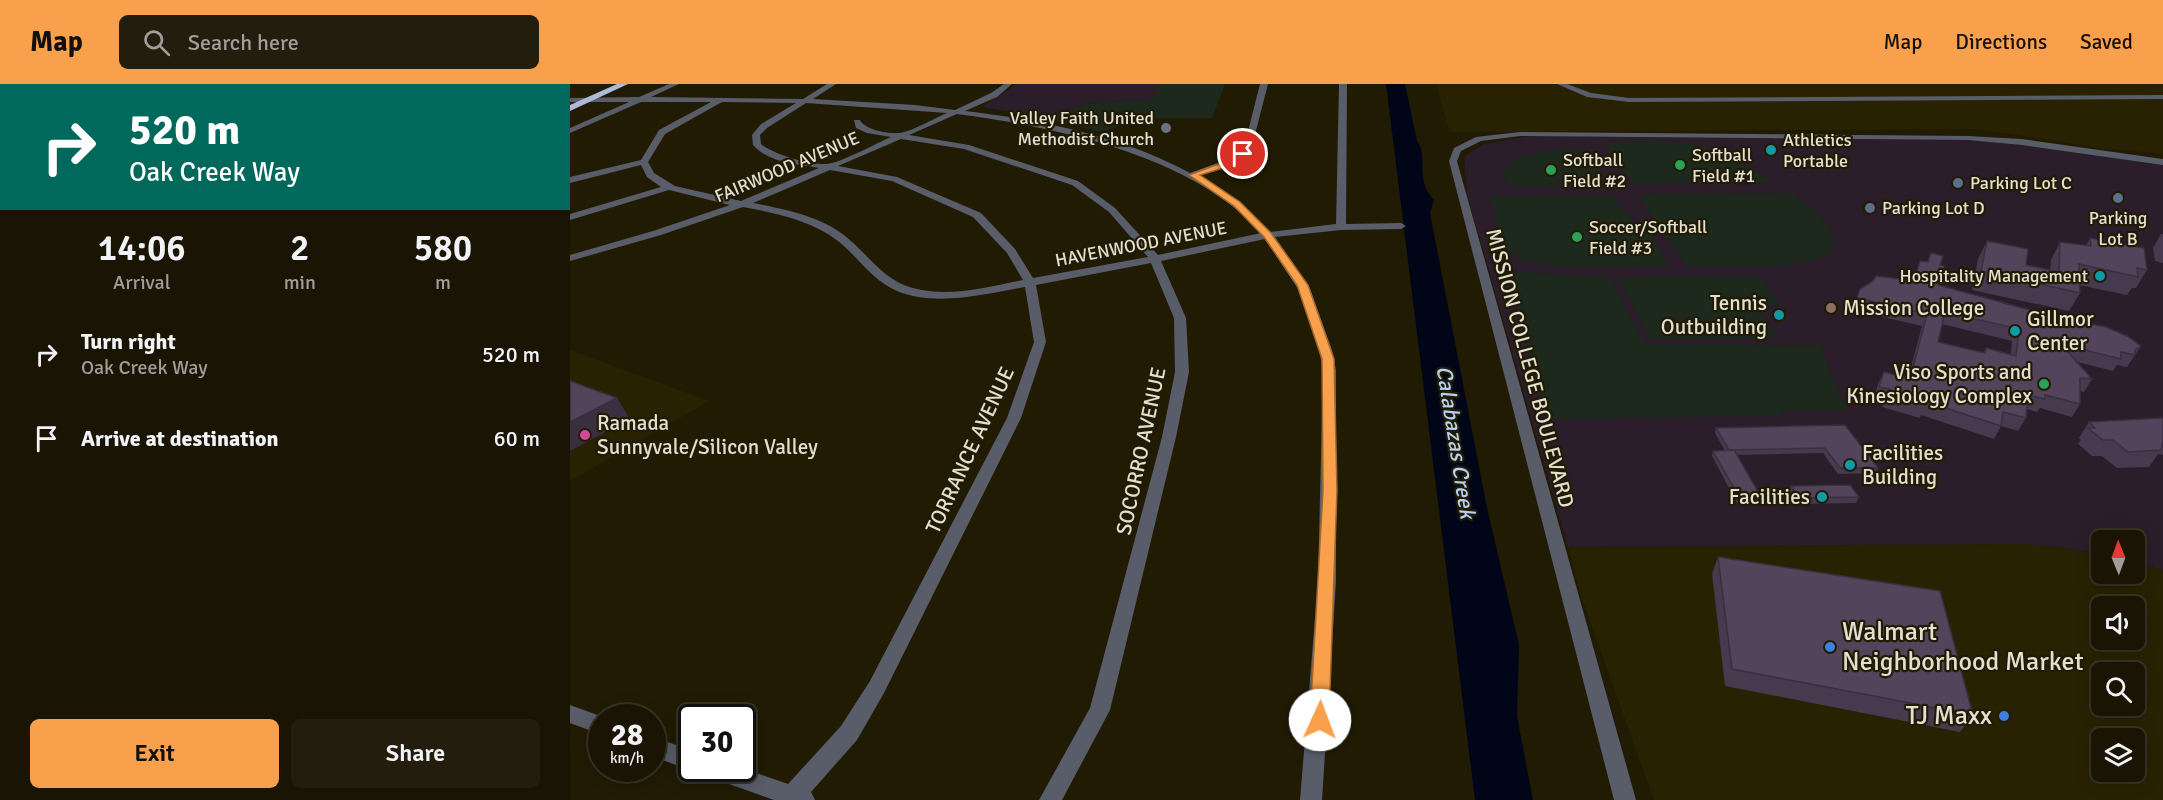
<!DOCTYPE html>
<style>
body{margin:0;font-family:Signika,sans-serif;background:#221d0d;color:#f1f3f6;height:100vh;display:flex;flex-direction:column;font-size:22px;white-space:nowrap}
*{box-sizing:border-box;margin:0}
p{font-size:20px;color:#9f9e9a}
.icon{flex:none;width:33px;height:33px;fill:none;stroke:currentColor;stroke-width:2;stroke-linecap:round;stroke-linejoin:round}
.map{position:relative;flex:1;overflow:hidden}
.sheet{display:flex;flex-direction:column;background:#191403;width:570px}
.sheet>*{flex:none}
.guide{background:#00695c;color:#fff;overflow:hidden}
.needle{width:39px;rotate:359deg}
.controls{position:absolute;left:1521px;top:446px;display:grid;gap:12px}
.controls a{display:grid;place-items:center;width:54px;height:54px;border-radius:9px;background:#191403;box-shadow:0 3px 15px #0003,0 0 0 2px #373325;font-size:30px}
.speed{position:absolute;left:18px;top:620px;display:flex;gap:12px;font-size:30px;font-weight:700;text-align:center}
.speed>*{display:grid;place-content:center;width:78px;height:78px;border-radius:50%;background:#191403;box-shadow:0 3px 15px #0003,0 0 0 2px #373325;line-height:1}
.speed small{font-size:15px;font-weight:400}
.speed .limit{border:3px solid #111;border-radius:9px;background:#fff;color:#111}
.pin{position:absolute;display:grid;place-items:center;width:51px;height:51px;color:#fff;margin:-26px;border:3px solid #fff;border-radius:50%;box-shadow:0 2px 6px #0007}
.me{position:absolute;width:66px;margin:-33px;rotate:2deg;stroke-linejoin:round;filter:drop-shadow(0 0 4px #0008)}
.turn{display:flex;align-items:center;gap:21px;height:126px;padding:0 30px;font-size:27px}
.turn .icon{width:78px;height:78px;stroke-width:2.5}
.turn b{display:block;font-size:42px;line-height:51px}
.eta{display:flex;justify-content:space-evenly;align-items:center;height:102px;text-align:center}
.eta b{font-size:36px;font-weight:600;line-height:42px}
.primary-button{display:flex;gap:12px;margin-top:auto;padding:12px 30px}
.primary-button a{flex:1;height:69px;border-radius:9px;background:#f8a04b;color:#111;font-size:24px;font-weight:600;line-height:69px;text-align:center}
.primary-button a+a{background:#221d0d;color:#f1f3f6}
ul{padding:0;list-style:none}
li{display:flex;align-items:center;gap:18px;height:84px;padding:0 30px}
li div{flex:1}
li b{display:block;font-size:22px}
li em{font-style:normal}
header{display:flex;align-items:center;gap:36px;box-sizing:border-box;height:84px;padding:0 30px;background:#f8a04b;color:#111}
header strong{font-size:28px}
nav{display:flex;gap:33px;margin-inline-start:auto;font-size:21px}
.search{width:420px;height:54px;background:#221d0d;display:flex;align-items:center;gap:15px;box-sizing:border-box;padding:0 21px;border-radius:9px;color:#9f9e9a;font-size:22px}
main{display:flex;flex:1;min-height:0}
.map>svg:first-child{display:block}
</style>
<header>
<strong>Map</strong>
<div class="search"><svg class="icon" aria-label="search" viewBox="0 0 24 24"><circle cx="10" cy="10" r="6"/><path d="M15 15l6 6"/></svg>Search here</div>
<nav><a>Map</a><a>Directions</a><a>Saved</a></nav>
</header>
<main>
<section class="sheet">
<div class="guide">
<div class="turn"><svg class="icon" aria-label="right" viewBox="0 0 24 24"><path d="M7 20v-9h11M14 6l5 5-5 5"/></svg><div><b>520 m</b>Oak Creek Way</div></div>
</div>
<div class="eta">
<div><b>14:06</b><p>Arrival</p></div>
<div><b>2</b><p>min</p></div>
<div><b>580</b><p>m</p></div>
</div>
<ul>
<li><svg class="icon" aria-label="right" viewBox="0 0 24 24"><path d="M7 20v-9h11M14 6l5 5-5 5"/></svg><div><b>Turn right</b><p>Oak Creek Way</p></div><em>520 m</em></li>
<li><svg class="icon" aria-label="arrive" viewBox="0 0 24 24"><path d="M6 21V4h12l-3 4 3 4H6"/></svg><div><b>Arrive at destination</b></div><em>60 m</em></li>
</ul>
<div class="primary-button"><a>Exit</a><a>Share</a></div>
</section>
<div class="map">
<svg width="1593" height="716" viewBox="0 0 1593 716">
<rect width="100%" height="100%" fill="#211b04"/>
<g fill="#292202" fill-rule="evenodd">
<polygon points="866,0 1593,0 1593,70 1523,63 1407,45 880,48"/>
<polygon points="0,266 139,317 0,397"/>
<path d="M1449,460L1482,462L1531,470L1532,489H1564L1565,478L1593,486V716H1084L1012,515L998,463ZM1532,522H1564V555H1532ZM1532,588H1564V621H1532ZM1532,654H1564V687H1532Z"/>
</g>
<g fill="#2b1d29">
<polygon points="447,0 591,0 582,15 515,20 477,34 412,23"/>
<polygon points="959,52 1416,56 1593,79 1593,486 1565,478 1564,456 1532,456 1531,470 1482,462 1449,460 998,463 897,110 894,72 914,60"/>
</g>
<g fill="#1d291d">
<polygon points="591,0 655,0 642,34 573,34 533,48 476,35 515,20 582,15"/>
<path d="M1034,58C1072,58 1113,53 1149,67C1168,75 1187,89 1205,99L1068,100L1062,98Z"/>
<path d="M988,66H1014L1019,74L1027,73L1033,82H1024L1034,99L985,101L986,104L937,101L933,90C941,71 969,68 988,66Z"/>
<path d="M1223,109C1240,125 1269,142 1263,167C1229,190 1158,181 1117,182L1070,115L1079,110Z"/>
<path d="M1037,111L1043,113L1067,143H1075L1100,182C1067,182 963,191 940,169C928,156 925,129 919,112Z"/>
<polygon points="938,187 1039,194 1076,260 1251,261 1261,292 1278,327 1214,327 1208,332 978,335"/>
<polygon points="1189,193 1212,221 1186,222 1209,254 1080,255 1048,194"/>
</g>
<path fill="#000618" d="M816,0H835L847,57C859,72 844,95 864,116L860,129L917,424L949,561L947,632L963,716H905Z"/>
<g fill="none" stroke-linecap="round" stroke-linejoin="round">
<g fill="#585d69" fill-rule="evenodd">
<path d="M99,0H109L81,13L233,15L257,0H266L243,15L345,21L385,26L421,9L434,0H442L427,13L395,27C471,36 553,52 620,89L664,73L674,63L690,0H698L681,66L670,77L626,93L669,117L700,148L766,140L769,0H777L776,140L831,139L836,142L831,145L771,146L705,153L740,205L762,266L766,286V498L752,716H730L748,498L753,286L749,266L728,205L695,155L591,177L616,234L619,288L606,353L540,626L492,716H469L520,624L592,353L605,288L604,234L581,179L466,201L476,258L451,334L314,609L287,656L241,708L245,716H204L134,691L131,684H172L218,700L271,642L300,597L437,334L464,258L455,203C415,210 366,223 327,207C303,197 288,173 268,157C241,136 205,129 173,123L91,151L0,177V171L83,147L160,121L99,106L0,136V130L91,103L77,93L71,81L0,99V93L71,76L89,46L141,18H71L0,49V44L59,18H0V14L69,13ZM152,18L226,19L191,40L182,51L183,61C199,79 226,80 249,84L171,117L105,102L84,89L78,78L95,50ZM236,19L377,29C365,34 341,48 329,49C318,50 295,46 290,36H284L286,44L297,49L321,53C307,59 270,79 257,80C240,81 204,71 191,60L190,51L197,44ZM387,30C486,43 622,71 691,149L588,171L545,124L508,97L399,61L339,51ZM331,55L394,65L502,101L539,128L578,173L463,194L445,165L411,129L327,93L268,82ZM260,86L322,97L403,133L437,169L453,196C419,203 378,214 343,204C314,197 297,169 274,151C249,132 214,125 183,119Z"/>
<polygon points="987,0 997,0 1021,9 1059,14 1593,11 1593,15 1059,18 1017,13"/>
<polygon points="950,48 1398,52 1452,55 1593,75 1593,81 1452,61 1398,56 950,52 911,57 891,67 887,77 1066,716 1044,716 879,77 884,64 906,53"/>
<polygon points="0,621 33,633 32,651 0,639"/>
<polygon points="82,652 122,667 122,684 130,684 122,687 82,672"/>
</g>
<polygon fill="#aebbd8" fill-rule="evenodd" points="47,0 58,0 0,27 0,21"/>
</g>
<g fill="#473a4e" fill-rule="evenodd">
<polygon points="1591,150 1593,150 1593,179 1585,177 1583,164"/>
<polygon points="1520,154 1577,186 1566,204 1562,204 1557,211 1509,201 1510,209 1499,227 1402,206 1408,175 1417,157 1456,181 1480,187 1481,176 1490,158 1516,162"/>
<path d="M1361,169L1370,181L1368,201L1571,262L1557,283L1547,281L1543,287L1507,278L1522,295L1514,308L1510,307V320L1502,333L1470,324L1467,328L1457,325L1456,334L1448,347L1431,342L1424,355L1351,331L1350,334L1312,323L1314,318L1304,315L1308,300L1314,288L1338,294L1352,242L1282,226L1290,205L1343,196L1350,177L1357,178ZM1372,240L1442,257L1441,270L1416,264L1413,269L1368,258Z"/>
<polygon points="1593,334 1593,371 1588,370 1579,383 1547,384 1532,372 1522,372 1508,360 1511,356 1509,354 1519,338"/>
<polygon points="1275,341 1308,384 1305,389 1268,390 1253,369 1167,371 1191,413 1189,418 1167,419 1142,372 1143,367 1155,367 1145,349 1146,344"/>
<polygon points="1221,402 1289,413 1286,419 1226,420 1218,407"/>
<polygon points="1148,473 1403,631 1390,648 1155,602 1142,490"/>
</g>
<polygon fill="#3a2f40" points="47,314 60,335 0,367 0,338"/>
<g fill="#53435b" stroke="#3a2f40" stroke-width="1.5" fill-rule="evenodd">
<polygon points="1520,154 1574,164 1577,186 1567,184 1568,193 1509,180 1510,209 1411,187 1417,157 1458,165 1456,181 1489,188 1490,158 1521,162"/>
<path d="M1361,169L1373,172L1370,181L1374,182L1368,201L1482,232L1536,243L1557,252L1571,262L1565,266V271L1551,268V275L1491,260L1522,295L1510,294V320L1475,311V315L1458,311L1456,334L1433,328L1431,342L1357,318L1356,321L1318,310L1320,305L1309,303L1314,288L1340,295L1357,230L1287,214L1290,205L1303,197L1306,192L1344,197L1350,177L1358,178ZM1375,228L1449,245L1446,272L1416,264L1415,269L1368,258Z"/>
<polygon points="0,297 47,314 0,338"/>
<polygon points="1593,334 1593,357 1591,366 1558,368 1543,356 1533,356 1518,344 1525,344 1519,338"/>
<polygon points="1275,341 1308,384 1270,384 1255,364 1159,366 1146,344"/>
<polygon points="1164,366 1191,413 1169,413 1143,367"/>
<polygon points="1280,401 1289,413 1228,414 1221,402"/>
<polygon points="1148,473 1370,507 1403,631 1162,585"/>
</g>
<polygon fill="#f8a04b" stroke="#a16831" stroke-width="1.5" points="670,68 677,70 660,82 630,91 670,118 701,149 738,201 764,275 767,406 759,636 757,642 750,644 743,642 740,636 753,406 752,275 727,201 694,153 664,122 619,91 654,78"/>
<circle fill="#6b7280" stroke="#211b04" stroke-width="2" cx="596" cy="44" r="6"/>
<g fill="#0f9aa8" stroke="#211b04" stroke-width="2">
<circle cx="1201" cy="66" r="6"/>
<circle cx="1530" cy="192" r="6"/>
<circle cx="1209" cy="231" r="6"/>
<circle cx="1445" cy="247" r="6"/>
<circle cx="1280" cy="381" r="6"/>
<circle cx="1252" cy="413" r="6"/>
</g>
<g fill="#2e9e5b" stroke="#211b04" stroke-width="2">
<circle cx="1110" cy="81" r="6"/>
<circle cx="981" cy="86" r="6"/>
<circle cx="1007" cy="153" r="6"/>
<circle cx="1474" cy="300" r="6"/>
</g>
<g fill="#5c6f8a" stroke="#211b04" stroke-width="2">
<circle cx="1388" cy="99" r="6"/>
<circle cx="1548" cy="114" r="6"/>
<circle cx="1300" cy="124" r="6"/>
</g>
<circle fill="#8d6e63" stroke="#211b04" stroke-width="2" cx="1261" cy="224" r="6"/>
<circle fill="#d1479c" stroke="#211b04" stroke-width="2" cx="15" cy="351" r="6"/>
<g fill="#3f7fe0" stroke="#211b04" stroke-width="2">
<circle cx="1260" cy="563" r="6"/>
<circle cx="1434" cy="632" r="6"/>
</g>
<g text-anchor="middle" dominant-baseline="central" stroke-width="4.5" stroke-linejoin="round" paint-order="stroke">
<g font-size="18" fill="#e3dfd1" stroke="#211b04" text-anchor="start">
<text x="584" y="34" text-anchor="end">Valley Faith United<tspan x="584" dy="21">Methodist Church</tspan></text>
<text x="1213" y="56">Athletics<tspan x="1213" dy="21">Portable</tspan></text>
<text x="1122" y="71">Softball<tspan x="1122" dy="21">Field #1</tspan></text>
<text x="993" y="76">Softball<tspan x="993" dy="21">Field #2</tspan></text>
<text x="1400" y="99">Parking Lot C</text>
<text x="1312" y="124">Parking Lot D</text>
<text x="1548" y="134" text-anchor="middle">Parking<tspan x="1548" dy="21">Lot B</tspan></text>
<text x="1019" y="143">Soccer/Softball<tspan x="1019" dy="21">Field #3</tspan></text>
<text x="1518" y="192" text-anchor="end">Hospitality Management</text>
</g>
<g font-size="18" fill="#e3dfd1" stroke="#211b04">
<text transform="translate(217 83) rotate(-23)">FAIRWOOD AVENUE</text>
<text transform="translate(571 160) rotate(-11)">HAVENWOOD AVENUE</text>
</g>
<g font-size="21" fill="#e3dfd1" stroke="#211b04" text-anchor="start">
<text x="1197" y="219" text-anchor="end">Tennis<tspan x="1197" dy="24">Outbuilding</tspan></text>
<text x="1273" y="224">Mission College</text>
<text x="1457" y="235">Gillmor<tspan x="1457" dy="24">Center</tspan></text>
<text x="1462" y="288" text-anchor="end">Viso Sports and<tspan x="1462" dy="24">Kinesiology Complex</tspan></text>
<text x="27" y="339">Ramada<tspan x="27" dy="24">Sunnyvale/Silicon Valley</tspan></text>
<text x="1292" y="369">Facilities<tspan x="1292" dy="24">Building</tspan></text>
<text x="1240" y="413" text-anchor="end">Facilities</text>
</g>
<g font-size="21" fill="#e3dfd1" stroke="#211b04">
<text transform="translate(960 284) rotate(75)">MISSION COLLEGE BOULEVARD</text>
<text transform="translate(400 366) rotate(-65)">TORRANCE AVENUE</text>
<text transform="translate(571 367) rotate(-78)">SOCORRO AVENUE</text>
</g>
<g font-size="22" font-style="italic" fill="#b6d1f6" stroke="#211b04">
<text transform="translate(886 358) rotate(81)">Calabazas Creek</text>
</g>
<g font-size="26" fill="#e3dfd1" stroke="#211b04" text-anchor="start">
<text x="1272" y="548">Walmart<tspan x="1272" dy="30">Neighborhood Market</tspan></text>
<text x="1422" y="632" text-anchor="end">TJ Maxx</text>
</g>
</g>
</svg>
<div class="controls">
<a><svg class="needle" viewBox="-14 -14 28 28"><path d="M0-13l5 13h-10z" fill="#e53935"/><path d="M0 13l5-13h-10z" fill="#9f9e9a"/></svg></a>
<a><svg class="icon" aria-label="sound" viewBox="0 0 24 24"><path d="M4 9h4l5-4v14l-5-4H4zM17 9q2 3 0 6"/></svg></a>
<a><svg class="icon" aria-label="search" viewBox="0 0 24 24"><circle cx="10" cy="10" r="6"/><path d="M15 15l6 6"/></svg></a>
<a><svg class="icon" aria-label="layers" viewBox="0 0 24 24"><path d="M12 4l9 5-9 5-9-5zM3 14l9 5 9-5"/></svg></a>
</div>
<div class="speed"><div>28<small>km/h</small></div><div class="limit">30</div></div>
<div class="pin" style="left:673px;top:70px;background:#d93025"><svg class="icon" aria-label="arrive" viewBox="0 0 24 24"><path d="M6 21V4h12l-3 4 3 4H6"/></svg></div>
<svg class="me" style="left:750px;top:636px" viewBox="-20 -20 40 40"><circle r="19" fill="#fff"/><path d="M0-13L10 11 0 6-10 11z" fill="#f8a04b"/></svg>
</div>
</main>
